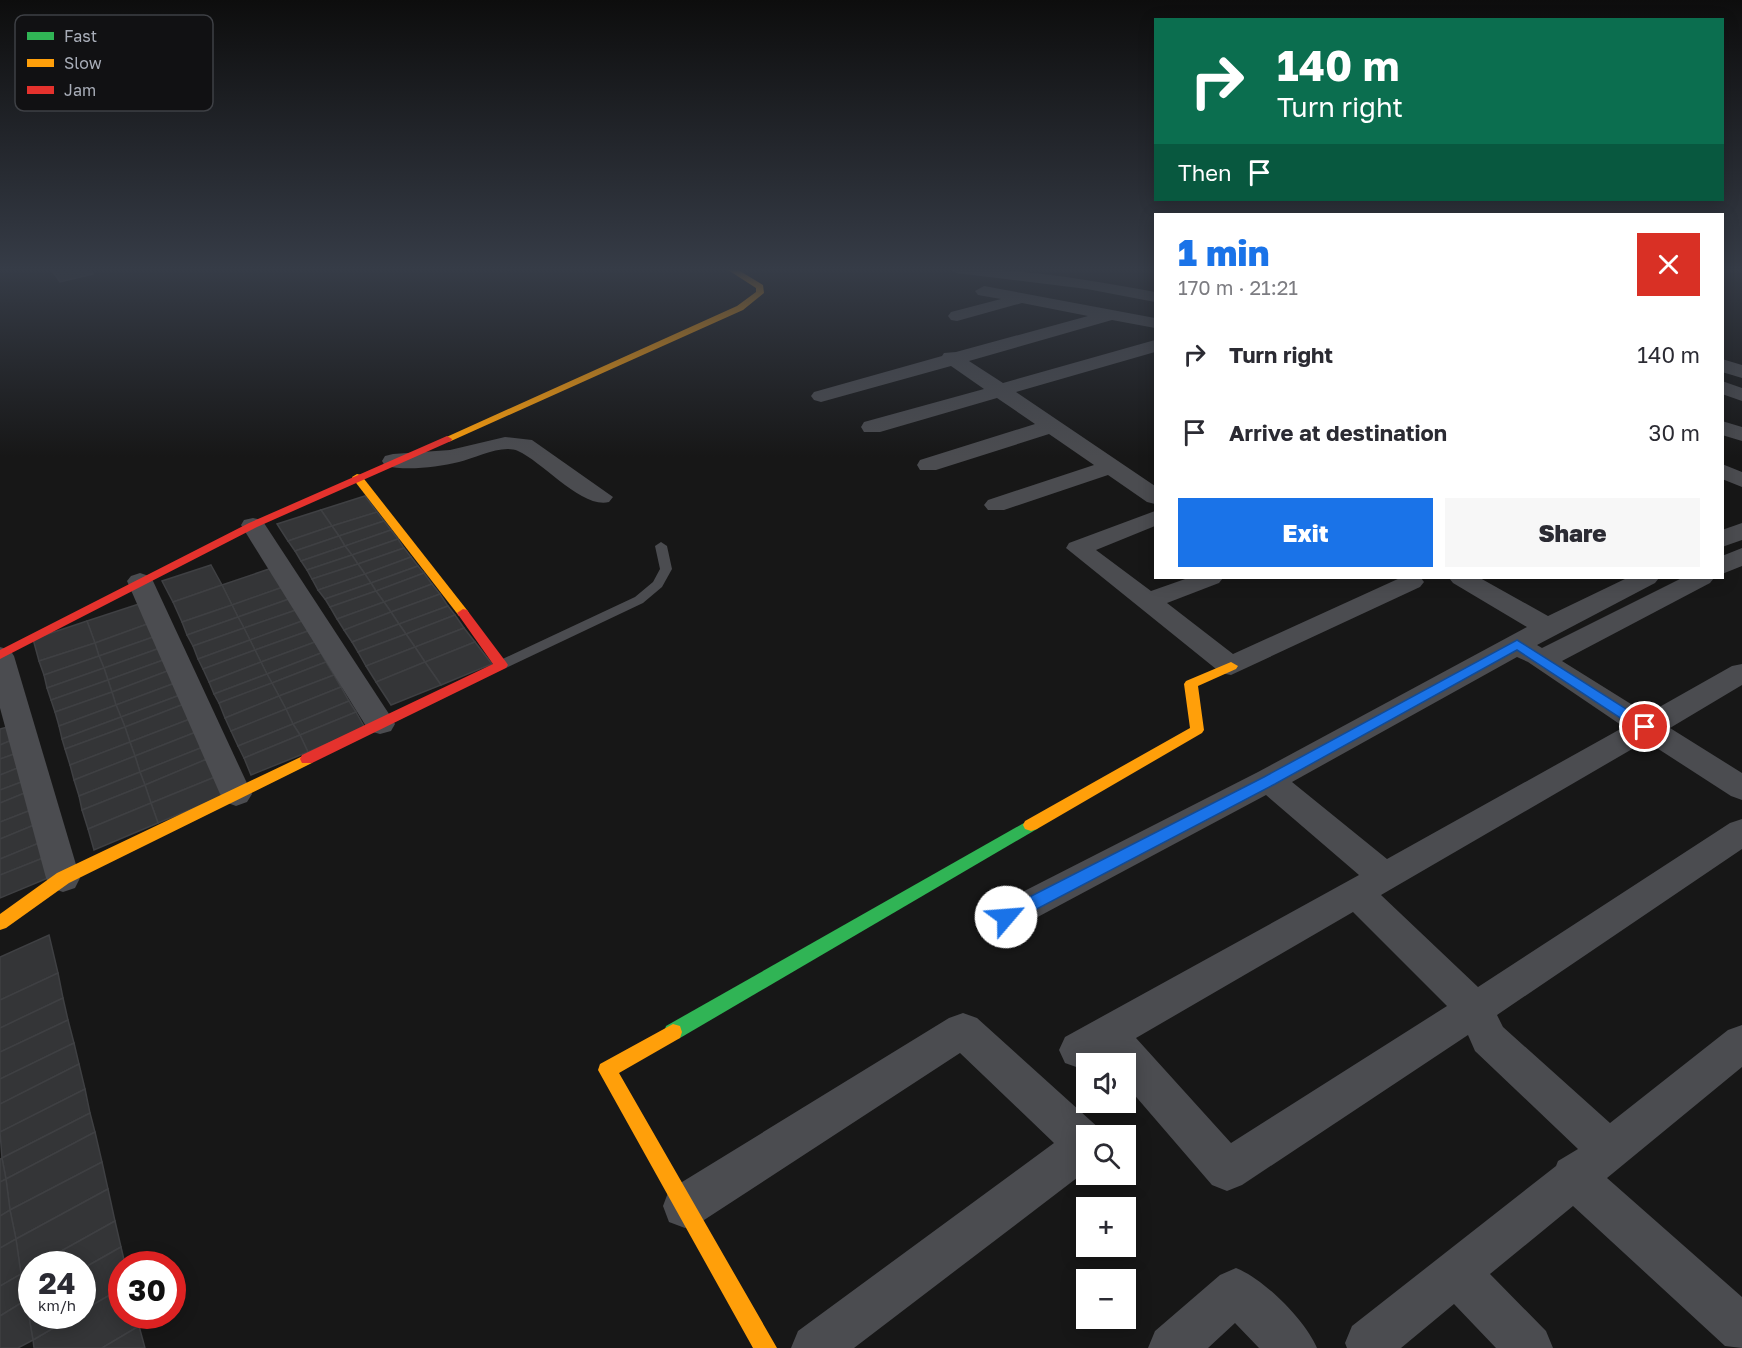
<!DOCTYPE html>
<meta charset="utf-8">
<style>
body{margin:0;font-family:"Golos Text",sans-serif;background:#f7f7f7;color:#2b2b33;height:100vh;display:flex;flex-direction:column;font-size:22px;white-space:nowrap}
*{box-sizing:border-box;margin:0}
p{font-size:20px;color:#7c7c81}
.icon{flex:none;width:33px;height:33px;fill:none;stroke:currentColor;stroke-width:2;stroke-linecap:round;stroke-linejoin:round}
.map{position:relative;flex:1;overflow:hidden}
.side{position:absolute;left:1154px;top:213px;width:570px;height:366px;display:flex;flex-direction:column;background:#fff;border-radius:0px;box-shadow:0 3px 15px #0003}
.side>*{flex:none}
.guide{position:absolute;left:1154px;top:18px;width:570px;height:183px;border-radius:0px;box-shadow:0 3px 15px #0003;background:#0b6e4f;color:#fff;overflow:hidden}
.fabs{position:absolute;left:1076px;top:1053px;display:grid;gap:12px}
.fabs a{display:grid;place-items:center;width:60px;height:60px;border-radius:0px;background:#fff;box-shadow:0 3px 15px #0003;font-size:30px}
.speed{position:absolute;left:18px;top:1251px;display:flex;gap:12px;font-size:30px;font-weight:700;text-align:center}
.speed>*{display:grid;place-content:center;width:78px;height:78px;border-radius:50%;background:#fff;box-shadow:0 3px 15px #0003;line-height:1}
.speed small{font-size:15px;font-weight:400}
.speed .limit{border:9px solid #d22;background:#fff;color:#111}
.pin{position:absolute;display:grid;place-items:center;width:51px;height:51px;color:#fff;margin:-26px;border:3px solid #fff;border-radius:50%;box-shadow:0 2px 6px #0007}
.me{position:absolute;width:66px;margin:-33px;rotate:63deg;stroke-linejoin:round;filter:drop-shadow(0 0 4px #0008)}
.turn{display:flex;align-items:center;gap:21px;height:126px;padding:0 24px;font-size:27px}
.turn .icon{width:78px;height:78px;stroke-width:2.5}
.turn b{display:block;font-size:42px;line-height:51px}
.then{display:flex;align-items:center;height:57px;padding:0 24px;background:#0003;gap:12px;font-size:22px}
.round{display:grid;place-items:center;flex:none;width:63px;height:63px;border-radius:0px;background:#f7f7f7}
.head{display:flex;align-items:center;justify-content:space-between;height:102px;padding:0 24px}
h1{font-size:36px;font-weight:800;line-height:45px;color:#1a73e8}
.button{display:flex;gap:12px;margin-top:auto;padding:12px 24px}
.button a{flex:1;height:69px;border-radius:0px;background:#1a73e8;color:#fff;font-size:24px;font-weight:800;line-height:69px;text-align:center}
.button a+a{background:#f7f7f7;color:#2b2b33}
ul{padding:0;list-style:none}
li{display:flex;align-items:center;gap:18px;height:78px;padding:0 24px}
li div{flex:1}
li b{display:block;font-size:22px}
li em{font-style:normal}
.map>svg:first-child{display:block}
</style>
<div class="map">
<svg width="1742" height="1348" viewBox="0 0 1742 1348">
<rect width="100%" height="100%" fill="#171717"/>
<g fill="#343537" stroke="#3f4043" stroke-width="1.5">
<polygon points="50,268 89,268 93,274 60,282"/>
<polygon points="365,496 377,512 332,526 321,510"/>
<polygon points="321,510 332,526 288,541 277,524"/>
<polygon points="377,512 384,521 339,536 332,526"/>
<polygon points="384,521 391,530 345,546 339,536"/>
<polygon points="332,526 339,536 295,551 288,541"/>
<polygon points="391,530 398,539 352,555 345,546"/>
<polygon points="339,536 345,546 301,561 295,551"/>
<polygon points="398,539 404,548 358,564 352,555"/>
<polygon points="345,546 352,555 307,570 301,561"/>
<polygon points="404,548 411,557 365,574 358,564"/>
<polygon points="352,555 358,564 312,579 307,570"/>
<polygon points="411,557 418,566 371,583 365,574"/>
<polygon points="358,564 365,574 318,590 312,579"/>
<polygon points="211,565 222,585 173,602 162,581"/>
<polygon points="418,566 424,573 376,591 371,583"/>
<polygon points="272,568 283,587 232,605 222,585"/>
<polygon points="424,573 432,584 384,602 376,591"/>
<polygon points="365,574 371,583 325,599 318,590"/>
<polygon points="371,583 376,591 330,607 325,599"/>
<polygon points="432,584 440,594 391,612 384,602"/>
<polygon points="222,585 232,605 182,622 173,602"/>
<polygon points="283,587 289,599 238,617 232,605"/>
<polygon points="376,591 384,602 337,619 330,607"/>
<polygon points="440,594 448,606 399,624 391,612"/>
<polygon points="289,599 296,610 244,628 238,617"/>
<polygon points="384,602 391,612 344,630 337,619"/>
<polygon points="142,603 150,623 95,643 87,621"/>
<polygon points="232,605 238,617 187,635 182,622"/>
<polygon points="448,606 455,615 406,634 399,624"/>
<polygon points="296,610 302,621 250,640 244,628"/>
<polygon points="391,612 399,624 352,642 344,630"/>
<polygon points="455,615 464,628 415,647 406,634"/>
<polygon points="238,617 244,628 193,646 187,635"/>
<polygon points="87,621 95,643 39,661 33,639"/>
<polygon points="302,621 308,631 255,650 250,640"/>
<polygon points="150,623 156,636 99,656 95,643"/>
<polygon points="399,624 406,634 358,652 352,642"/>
<polygon points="244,628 250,640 198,659 193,646"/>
<polygon points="464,628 475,642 425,662 415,647"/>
<polygon points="308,631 315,642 261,662 255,650"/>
<polygon points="406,634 415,647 366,666 358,652"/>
<polygon points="156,636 160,648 104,668 99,656"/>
<polygon points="250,640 255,650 203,669 198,659"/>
<polygon points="315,642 321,653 267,674 261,662"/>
<polygon points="475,642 492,664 441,685 425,662"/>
<polygon points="95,643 99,656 44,675 39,661"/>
<polygon points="415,647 425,662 376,682 366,666"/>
<polygon points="160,648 166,659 108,680 104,668"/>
<polygon points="255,650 261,662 209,682 203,669"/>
<polygon points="321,653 326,662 272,683 267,674"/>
<polygon points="99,656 104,668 47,688 44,675"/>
<polygon points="166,659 170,670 112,692 108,680"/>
<polygon points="261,662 267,674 214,694 209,682"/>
<polygon points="326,662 334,675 279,696 272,683"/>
<polygon points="425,662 441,685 391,705 376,682"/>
<polygon points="104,668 108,680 51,700 47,688"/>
<polygon points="170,670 175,683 116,705 112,692"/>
<polygon points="267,674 272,683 219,703 214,694"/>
<polygon points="334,675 341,687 286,709 279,696"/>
<polygon points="108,680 112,692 55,712 51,700"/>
<polygon points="175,683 180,695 121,717 116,705"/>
<polygon points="272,683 279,696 225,718 219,703"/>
<polygon points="341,687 349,701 293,724 286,709"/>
<polygon points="112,692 116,705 59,726 55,712"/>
<polygon points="180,695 184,704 125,727 121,717"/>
<polygon points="279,696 286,709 231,731 225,718"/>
<polygon points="349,701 356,712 300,735 293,724"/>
<polygon points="184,704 190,719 130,742 125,727"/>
<polygon points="116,705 121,717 62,739 59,726"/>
<polygon points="286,709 293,724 238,746 231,731"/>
<polygon points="356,712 365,728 308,752 300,735"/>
<polygon points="121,717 125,727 65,749 62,739"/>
<polygon points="190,719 196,732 135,756 130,742"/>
<polygon points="293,724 300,735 244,758 238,746"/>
<polygon points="11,726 14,739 0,745 0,729"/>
<polygon points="125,727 130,742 70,765 65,749"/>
<polygon points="196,732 203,747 140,772 135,756"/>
<polygon points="300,735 308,752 251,775 244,758"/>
<polygon points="14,739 17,753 0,759 0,745"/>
<polygon points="130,742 135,756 74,780 70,765"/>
<polygon points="203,747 207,759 145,785 140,772"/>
<polygon points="17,753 20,767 0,775 0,759"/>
<polygon points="135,756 140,772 79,796 74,780"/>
<polygon points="207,759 215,777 151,803 145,785"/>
<polygon points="20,767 24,781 0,790 0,775"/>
<polygon points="140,772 145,785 82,810 79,796"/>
<polygon points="215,777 223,796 158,823 151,803"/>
<polygon points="24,781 27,792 0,803 0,790"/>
<polygon points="145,785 151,803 88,829 82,810"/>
<polygon points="27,792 31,810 0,822 0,803"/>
<polygon points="151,803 158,823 94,850 88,829"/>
<polygon points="31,810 34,825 0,839 0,822"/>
<polygon points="34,825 39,843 0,859 0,839"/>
<polygon points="39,843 43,858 0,875 0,859"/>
<polygon points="43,858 48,878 0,898 0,875"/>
<polygon points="49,935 58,973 0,1000 0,957"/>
<polygon points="58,973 63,998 0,1028 0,1000"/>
<polygon points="63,998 68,1020 0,1052 0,1028"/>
<polygon points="68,1020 74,1043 0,1079 0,1052"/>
<polygon points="74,1043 79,1064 0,1104 0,1079"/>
<polygon points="79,1064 85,1089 0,1132 0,1104"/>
<polygon points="85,1089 90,1113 2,1158 0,1132"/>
<polygon points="90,1113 95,1132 6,1179 2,1158"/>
<polygon points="95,1132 102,1162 10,1210 6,1179"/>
<polygon points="2,1158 6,1179 0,1182 0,1159"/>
<polygon points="102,1162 108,1189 16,1239 10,1210"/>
<polygon points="6,1179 10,1210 0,1216 0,1182"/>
<polygon points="108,1189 115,1221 38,1264 32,1264 32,1268 21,1274 16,1239"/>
<polygon points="10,1210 16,1239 0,1248 0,1216"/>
<polygon points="115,1221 121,1247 82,1269 82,1264 38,1264"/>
<polygon points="16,1239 21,1274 0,1286 0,1248"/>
<polygon points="121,1247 125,1264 122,1264 122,1288 82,1311 82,1269"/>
<polygon points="32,1268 32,1298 26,1300 21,1274"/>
<polygon points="21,1274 26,1300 0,1316 0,1286"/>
<polygon points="122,1288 122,1316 137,1316 139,1326 102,1348 34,1348 33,1340 74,1316 82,1316 82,1311"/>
<polygon points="32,1298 32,1316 74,1316 33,1340 26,1300"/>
<polygon points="26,1300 33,1340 18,1348 0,1348 0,1316"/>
<polygon points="139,1326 145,1348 102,1348"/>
</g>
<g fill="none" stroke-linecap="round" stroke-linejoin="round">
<polygon fill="#4b4c50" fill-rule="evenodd" points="661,542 667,546 672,569 662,587 643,603 506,668 496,668 494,665 496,662 635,597 653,582 660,569 655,546"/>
<g fill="#4b4c50" fill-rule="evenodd">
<path d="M948,268C1018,268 1086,279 1155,292V302L1087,289L956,273Z"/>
<polygon points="984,286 1155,318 1155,328 1112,320 969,361 1003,383 1155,340 1155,352 1016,392 1155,486 1155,504 1147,502 1108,475 1004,510 988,510 984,505 988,500 1094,465 1049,434 936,470 920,470 917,465 920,460 1035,424 997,398 880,432 864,432 861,427 864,422 984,389 951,366 821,402 814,400 811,396 814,392 942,356 944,353 956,352 1088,316 1022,303 957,321 951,320 948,316 951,312 1001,299 978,295 975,291"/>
<polygon points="1722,359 1742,365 1742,378 1722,372"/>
<polygon points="1722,381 1742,388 1742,401 1722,394"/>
<polygon points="1722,421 1742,427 1742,441 1722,435"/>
<path d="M505,437L532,440L613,497L609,502C582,509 543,462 518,451C502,444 476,458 459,462C437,467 408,471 385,466L382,461L385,456L393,454L450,450Z"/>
<polygon points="1722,464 1742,472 1742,487 1722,479"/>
<polygon points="1155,511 1155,526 1096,550 1151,591 1188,578 1223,578 1219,583 1167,603 1233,654 1400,578 1421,578 1424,582 1420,587 1231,675 1221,673 1066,548 1069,543"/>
<polygon points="253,518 262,520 391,717 395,724 391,731 380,734 369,731 241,525 244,520"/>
<polygon points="1742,523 1742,540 1722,547 1722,530"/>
<polygon points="1742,548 1742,566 1722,574 1722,556"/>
<polygon points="140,573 149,576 153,581 252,794 247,802 236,806 225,802 220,794 127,581 131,576"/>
<path d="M1449,578H1480L1548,616L1627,578H1659L1655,583L1537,645L1542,648L1682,578H1714L1710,583L1562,661L1647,714L1732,666L1742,664V685L1670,728L1742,773V800L1731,796L1646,741L1381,895L1478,987L1730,823L1742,819V849L1497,1015L1503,1027L1610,1123L1728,1030L1742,1025V1067L1607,1178L1742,1297V1348L1725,1346L1573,1206L1490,1274L1546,1331L1553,1348H1496L1454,1304L1401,1348H1347L1345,1343L1352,1326L1556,1166L1558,1161L1578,1149L1475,1051L1468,1035L1242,1185L1227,1191L1212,1185L1125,1084V1064H1108L1102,1057L1079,1068L1065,1063L1059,1050L1065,1037L1359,875L1266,795L1019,927L1006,932L993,927L988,917L993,907L1258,772L1527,627L1453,583ZM1517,657L1528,662L1624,727L1387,859L1292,782ZM1353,912L1447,1006L1231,1143L1136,1038Z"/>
<polygon points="0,647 10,650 14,656 80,878 75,888 63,892 51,888 46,878 0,708"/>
<polygon points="963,1013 977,1018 1101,1130 1103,1136 1086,1136 1086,1171 854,1348 791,1348 798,1331 1054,1143 960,1053 701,1222 685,1228 669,1222 663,1206 669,1190 949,1018"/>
<path d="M1236,1268C1264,1279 1305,1320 1317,1348H1259L1235,1323L1208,1348H1148L1155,1331L1220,1275Z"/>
</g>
<polygon fill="#30b455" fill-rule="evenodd" points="1031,819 1037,821 1039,825 1037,829 680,1038 673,1040 666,1038 664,1032 666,1026"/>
<g fill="#ff9f0a" fill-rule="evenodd">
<polygon points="725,268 735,268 763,285 764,293 743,310 451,441 447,442 442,439 737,306 756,292 756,288"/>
<polygon points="357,474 361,475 467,610 469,613 467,616 459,616 353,479 352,477"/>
<polygon points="1231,662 1238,666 1236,669 1198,686 1204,730 1202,733 1037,829 1031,831 1025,829 1023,825 1025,821 1190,728 1184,684 1186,681"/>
<polygon points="307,754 312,755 314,759 312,763 69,883 6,928 0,930 0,914 57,873"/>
<polygon points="673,1024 680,1026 682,1032 680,1038 619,1073 777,1348 753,1348 598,1070 600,1064"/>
</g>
<g fill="#e5322d" fill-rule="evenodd">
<polygon points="447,436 452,439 451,441 257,527 0,659 0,650 249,523"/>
<polygon points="463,609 467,610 506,662 508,665 506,668 312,763 302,763 300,759 302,755 493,664 457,613"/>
</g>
</g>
<linearGradient id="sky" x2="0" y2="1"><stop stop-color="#0d0d0d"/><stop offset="0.59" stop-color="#363c47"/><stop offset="1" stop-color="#363c47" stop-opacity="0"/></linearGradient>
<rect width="1742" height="457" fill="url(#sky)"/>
<polygon fill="#1a73e8" stroke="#114b97" stroke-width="1.5" points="1517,640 1650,724 1652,727 1650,731 1640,731 1517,650 1275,784 1012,922 1000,922 997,917 1000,912 1264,777"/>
<rect x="15" y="15" width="198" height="96" rx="9" fill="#111113" stroke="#3e4045" stroke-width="1.5"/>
<rect x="27" y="32" width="27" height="8" fill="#30b455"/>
<rect x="27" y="59" width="27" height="8" fill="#ff9f0a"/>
<rect x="27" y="86" width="27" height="8" fill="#e5322d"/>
<g font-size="16" fill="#a8adb8">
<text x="64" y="42">Fast</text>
<text x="64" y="69">Slow</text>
<text x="64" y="96">Jam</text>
</g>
</svg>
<div class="fabs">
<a><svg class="icon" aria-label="sound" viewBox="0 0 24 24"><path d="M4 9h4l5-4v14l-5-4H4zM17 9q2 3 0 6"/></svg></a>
<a><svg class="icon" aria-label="search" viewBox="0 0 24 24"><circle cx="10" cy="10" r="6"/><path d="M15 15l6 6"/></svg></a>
<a>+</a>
<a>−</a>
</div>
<div class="speed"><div>24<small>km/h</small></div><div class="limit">30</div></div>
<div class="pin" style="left:1645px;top:727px;background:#d93025"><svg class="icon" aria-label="arrive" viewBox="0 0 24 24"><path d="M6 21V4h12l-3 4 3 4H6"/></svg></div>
<svg class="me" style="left:1006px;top:917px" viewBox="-20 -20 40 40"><circle r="19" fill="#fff"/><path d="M0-13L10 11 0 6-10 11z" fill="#1a73e8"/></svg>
<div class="guide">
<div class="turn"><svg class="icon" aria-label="right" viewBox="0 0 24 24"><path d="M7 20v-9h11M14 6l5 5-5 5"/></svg><div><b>140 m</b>Turn right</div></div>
<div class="then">Then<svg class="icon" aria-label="arrive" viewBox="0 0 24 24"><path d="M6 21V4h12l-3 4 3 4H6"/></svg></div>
</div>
<section class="side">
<div class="head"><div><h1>1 min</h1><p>170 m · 21:21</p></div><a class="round" style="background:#d93025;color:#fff"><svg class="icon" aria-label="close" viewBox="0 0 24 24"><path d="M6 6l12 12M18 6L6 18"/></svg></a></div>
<ul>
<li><svg class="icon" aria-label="right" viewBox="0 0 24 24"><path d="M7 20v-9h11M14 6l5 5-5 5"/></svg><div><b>Turn right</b></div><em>140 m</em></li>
<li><svg class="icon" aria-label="arrive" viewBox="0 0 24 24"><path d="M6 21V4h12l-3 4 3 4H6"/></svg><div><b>Arrive at destination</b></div><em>30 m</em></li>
</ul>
<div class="button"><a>Exit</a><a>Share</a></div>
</section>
</div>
